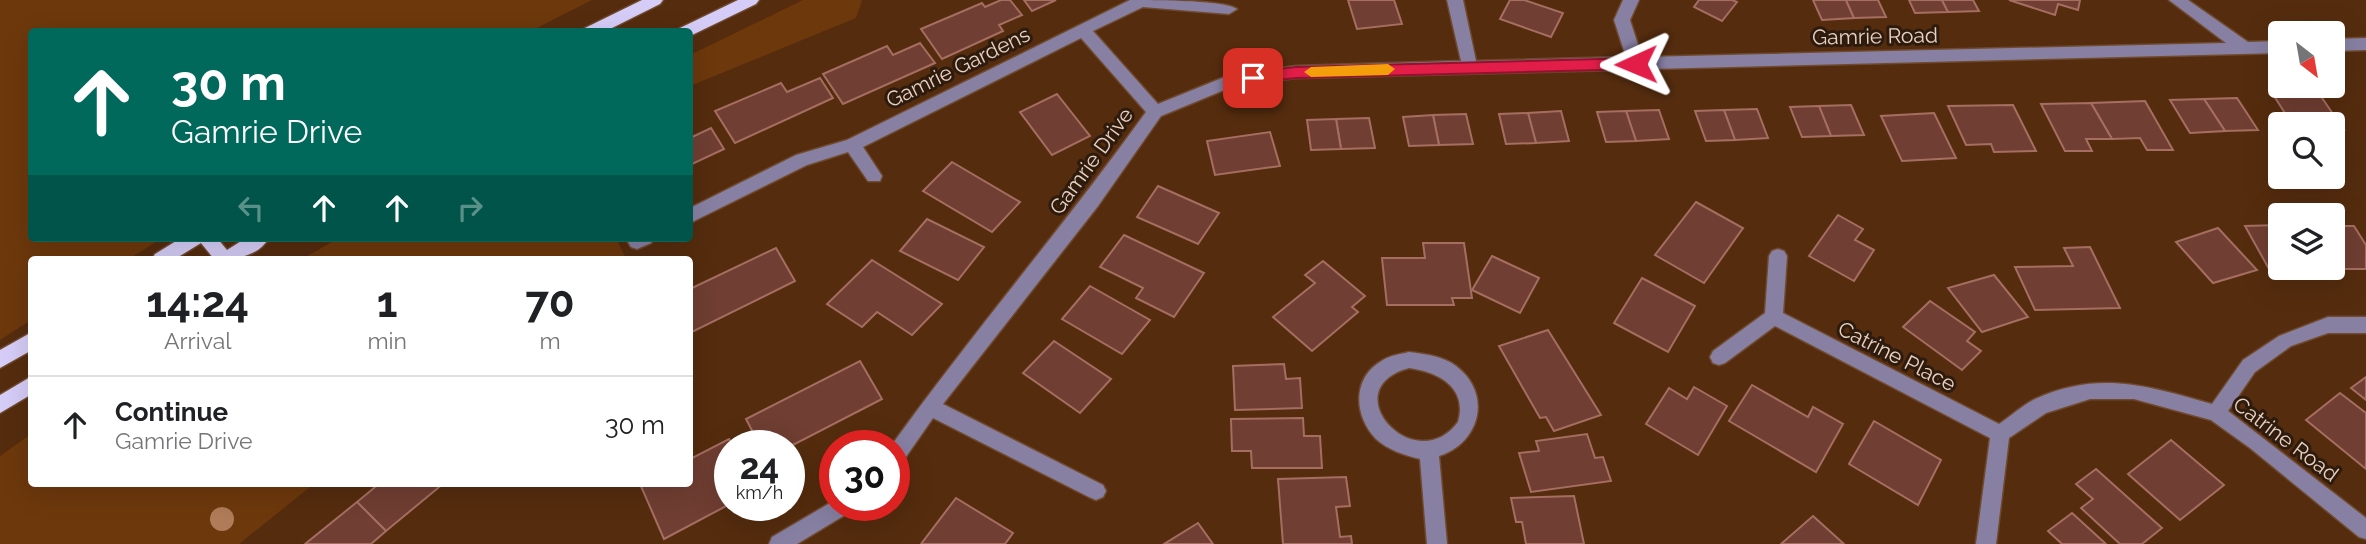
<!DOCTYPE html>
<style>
body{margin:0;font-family:Raleway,sans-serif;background:#f2f2f2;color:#202124;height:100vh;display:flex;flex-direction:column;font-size:26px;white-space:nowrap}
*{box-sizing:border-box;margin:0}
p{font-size:23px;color:#757577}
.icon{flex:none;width:38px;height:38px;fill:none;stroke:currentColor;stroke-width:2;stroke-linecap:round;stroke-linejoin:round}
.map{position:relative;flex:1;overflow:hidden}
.drawer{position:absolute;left:28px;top:256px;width:665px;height:231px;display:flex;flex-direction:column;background:#fff;border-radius:7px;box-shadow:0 7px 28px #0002}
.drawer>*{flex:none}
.top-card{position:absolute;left:28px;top:28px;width:665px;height:214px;border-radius:7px;box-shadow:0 7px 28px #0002;background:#00695c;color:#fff;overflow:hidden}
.needle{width:46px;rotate:149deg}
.buttons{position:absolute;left:2268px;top:21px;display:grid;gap:14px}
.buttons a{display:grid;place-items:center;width:77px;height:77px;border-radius:7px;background:#fff;box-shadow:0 7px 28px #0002;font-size:35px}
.speed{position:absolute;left:714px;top:430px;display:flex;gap:14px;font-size:35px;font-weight:700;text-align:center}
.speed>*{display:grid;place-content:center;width:91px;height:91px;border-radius:50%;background:#fff;box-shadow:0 7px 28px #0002;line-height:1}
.speed small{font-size:18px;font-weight:400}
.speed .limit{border:10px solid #d22;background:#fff;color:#111}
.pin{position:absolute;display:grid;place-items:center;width:60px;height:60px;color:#fff;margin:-30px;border-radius:14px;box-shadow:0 4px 10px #0006}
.me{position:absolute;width:77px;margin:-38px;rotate:269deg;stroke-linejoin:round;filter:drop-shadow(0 0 5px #0008)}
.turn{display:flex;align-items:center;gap:24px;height:147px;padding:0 28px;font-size:32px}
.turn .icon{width:91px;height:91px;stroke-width:2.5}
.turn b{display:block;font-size:49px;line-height:60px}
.lanes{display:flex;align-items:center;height:66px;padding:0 28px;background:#0003;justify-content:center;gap:35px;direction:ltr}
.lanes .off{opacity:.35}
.eta{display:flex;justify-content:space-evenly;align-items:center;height:119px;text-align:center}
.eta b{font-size:42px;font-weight:700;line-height:49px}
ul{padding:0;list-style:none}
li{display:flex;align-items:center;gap:21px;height:98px;padding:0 28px;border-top:2px solid #e0e0e0}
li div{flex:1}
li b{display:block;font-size:26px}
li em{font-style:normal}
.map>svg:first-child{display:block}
</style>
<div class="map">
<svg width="2366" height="544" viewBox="0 0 2366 544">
<rect width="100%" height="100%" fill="#552c0e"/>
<g fill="#6d380c">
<polygon points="0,0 592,0 531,31 32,32 32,238 162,238 129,259 32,259 31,320 0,340"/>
<polygon points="803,0 862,0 856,18 690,86 690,55"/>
<polygon points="339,238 616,238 626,259 302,259"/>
<polygon points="31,434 32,483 315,483 239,544 0,544 0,456"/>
</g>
<g fill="#703e32" stroke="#a56e61" stroke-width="2">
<polygon points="1001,0 1010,0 1022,15 999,25 1003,31 942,59 921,29 982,3 985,7"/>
<polygon points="1024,0 1056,0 1032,11"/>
<polygon points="1348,0 1394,0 1402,24 1357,29"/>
<polygon points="1510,0 1524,0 1563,13 1551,37 1500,19"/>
<polygon points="1699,0 1732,0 1737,2 1722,21 1694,7"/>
<polygon points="1813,0 1846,0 1854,18 1822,20"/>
<polygon points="1846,0 1878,0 1886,17 1854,18"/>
<polygon points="1909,0 1942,0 1948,12 1915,13"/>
<polygon points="1942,0 1973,0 1979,11 1948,12"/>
<polygon points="2009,0 2080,0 2078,10 2058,4 2055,15"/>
<polygon points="920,43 935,63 843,104 823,74 887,46 893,55"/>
<polygon points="820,78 833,98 735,143 715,111 781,83 787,92"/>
<polygon points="1057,94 1090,136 1052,155 1020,112"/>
<polygon points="2320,95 2344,130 2333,131 2333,124 2292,124 2274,96"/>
<polygon points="2237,98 2258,130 2225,131 2204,99"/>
<polygon points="2204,99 2225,131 2190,133 2170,100"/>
<polygon points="2145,101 2173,150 2147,150 2140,138 2112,139 2091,103"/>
<polygon points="2091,103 2112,139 2086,139 2092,151 2065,151 2041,104"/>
<polygon points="1851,105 1864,135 1831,136 1819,106"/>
<polygon points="2013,105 2036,151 1994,152 1991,144 1966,145 1948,106"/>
<polygon points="1819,106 1831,136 1802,137 1790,107"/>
<polygon points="1757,109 1768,138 1735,140 1724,110"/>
<polygon points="1659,110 1669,139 1636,141 1626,111"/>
<polygon points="1724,110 1735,140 1706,141 1695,111"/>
<polygon points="1561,111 1569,141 1536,143 1528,113"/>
<polygon points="1626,111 1636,141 1606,142 1597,112"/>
<polygon points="1528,113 1536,143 1506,144 1499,114"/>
<polygon points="1934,113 1956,158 1902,161 1881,116"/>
<polygon points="1466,114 1473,144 1439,145 1433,115"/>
<polygon points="1433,115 1439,145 1409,146 1403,117"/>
<polygon points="1369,118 1375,148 1341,149 1336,119"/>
<polygon points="1336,119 1341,149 1311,150 1307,120"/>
<polygon points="711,128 724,149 690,165 690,138"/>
<polygon points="1270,132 1280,166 1215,175 1207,141"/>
<polygon points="952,162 1020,202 992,232 923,191"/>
<polygon points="1158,186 1219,213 1198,244 1137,217"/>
<polygon points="1696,202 1743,228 1704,283 1655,255"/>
<polygon points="1838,215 1863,229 1855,240 1874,250 1854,281 1809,256"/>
<polygon points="927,219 984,247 958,280 900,251"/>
<polygon points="2280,225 2280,268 2322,268 2269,269 2245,226"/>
<polygon points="2333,226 2354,226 2366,245 2366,269 2328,269 2333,268"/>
<polygon points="2218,228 2257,270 2213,283 2176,242"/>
<polygon points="1124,235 1204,273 1174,317 1136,298 1143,288 1100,267"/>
<polygon points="1423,243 1464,243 1472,298 1452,298 1454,305 1387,305 1382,258 1425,258"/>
<polygon points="2090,247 2120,308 2035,310 2015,267 2073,266 2064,248"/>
<polygon points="776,248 795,281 690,333 690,289"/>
<polygon points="1492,256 1539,278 1520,313 1472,290"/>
<polygon points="872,260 942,304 912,335 877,312 862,327 827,304"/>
<polygon points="1323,261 1365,296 1352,307 1358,312 1312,351 1273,317 1315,283 1305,275"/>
<polygon points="1994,275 2028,317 1982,332 1948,288"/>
<polygon points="1642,278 1695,306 1668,352 1614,323"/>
<polygon points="1090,286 1150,320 1122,354 1062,319"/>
<polygon points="1930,301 1975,332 1967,341 1981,351 1962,370 1903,327"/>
<polygon points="1548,330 1601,415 1554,431 1546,417 1540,418 1499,346"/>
<polygon points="1054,341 1111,379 1080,413 1023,373"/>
<polygon points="860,361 882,399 789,447 760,446 746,419"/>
<polygon points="1284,364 1286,379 1300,378 1302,408 1235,410 1233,366"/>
<polygon points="2366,377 2366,400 2351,388"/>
<polygon points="1752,385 1808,417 1813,407 1843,424 1816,472 1729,421"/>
<polygon points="1694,387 1727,406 1698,455 1646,424 1669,388 1687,399"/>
<polygon points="2340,393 2366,413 2366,469 2306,420"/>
<polygon points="1303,418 1304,436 1320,436 1322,468 1252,468 1251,451 1232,451 1231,419"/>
<polygon points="1874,421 1941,460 1918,505 1849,464"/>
<polygon points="1587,434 1595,458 1603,457 1611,481 1531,492 1519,453 1539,451 1536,441"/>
<polygon points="729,439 733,446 730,446 730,504 664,539 640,484 690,483 690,459"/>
<polygon points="2171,440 2224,485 2180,520 2128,474"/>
<polygon points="2096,469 2162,528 2142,544 2120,544 2081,508 2093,499 2076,484"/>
<polygon points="1346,477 1350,506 1336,507 1340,537 1351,536 1352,544 1283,544 1278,479"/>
<polygon points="380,483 444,483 386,531 357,502"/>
<polygon points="1574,496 1584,544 1526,544 1522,522 1516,522 1511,498"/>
<polygon points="956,498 1013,533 1005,544 921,544"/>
<polygon points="357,502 386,531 371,544 305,544"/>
<polygon points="2072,513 2106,544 2062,544 2048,531"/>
<polygon points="1813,516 1844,544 1781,544"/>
<polygon points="1198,523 1213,544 1164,544"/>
</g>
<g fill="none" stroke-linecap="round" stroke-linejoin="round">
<g stroke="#704a2e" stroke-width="3">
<g id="minor">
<path d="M1130,0C1150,0 1225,0 1237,9L1229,14L1143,7L1093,31L1158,104L1232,74L1296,66L1461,61L1447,0H1463L1476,61L1626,57L1614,20L1623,0H1639L1630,20L1642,57L2226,43L2169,0H2188L2248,42L2280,41V53L1296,78L1234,86L1161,116L1098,206L943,404L1103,485L1106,491L1103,497L1096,500L1089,497L933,418L901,464L894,467V446H891C973,332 1064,226 1146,112L1081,38L863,147L882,176L880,181H868L848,152L807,165L690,223V208L796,155L847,140Z"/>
<polygon points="2366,38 2366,50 2333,51 2333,39"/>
<polygon points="630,238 654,238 651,243 637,249 631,247 628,242"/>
<path d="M1778,249L1784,251L1787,256L1783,313L1999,424C2011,416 2023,405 2035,399C2100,370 2147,386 2212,404L2243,360L2279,336L2328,317H2366V333H2328L2291,346L2255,372L2228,411L2366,518V539L2359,537L2250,448L2211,420L2134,399H2090L2046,413L2009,438L1996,544H1976L1990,438L1775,326L1725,363L1719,365L1713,363L1710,357L1713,351L1765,313L1769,256L1772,251Z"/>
<path d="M1409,352C1425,354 1443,356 1456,366C1493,394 1480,443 1439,456L1447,544H1427L1420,459C1404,455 1388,450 1376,439C1353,415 1352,377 1383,360C1391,355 1401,354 1409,352ZM1409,368C1438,372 1468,387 1458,422C1415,480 1332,389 1409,368Z"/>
<polygon points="835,500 835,506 853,506 850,512 797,544 769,544 772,537"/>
</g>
</g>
<g stroke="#704a2e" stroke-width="3">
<g id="major">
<polygon points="642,0 663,0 660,4 604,32 583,32 585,28"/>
<polygon points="738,0 759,0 756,4 690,36 690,32 678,32 680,28"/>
<path d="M181,238H217L227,250L246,238H269C257,258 234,259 214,259L201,243L175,259H152L155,254Z"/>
<polygon points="32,332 32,350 0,368 0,350"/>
<polygon points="32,376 32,394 0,413 0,395"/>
</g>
</g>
<use href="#minor" fill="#8780a3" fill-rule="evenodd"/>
<use href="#major" fill="#d5ccf7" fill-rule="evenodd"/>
</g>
<g fill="#af7b58">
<circle cx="1253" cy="69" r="10"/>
<circle cx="222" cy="519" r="12"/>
</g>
<polygon fill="#e11d48" stroke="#92132f" stroke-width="2" points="1636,58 1643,64 1636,69 1296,78 1253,83 1246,78 1253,72 1296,67"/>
<polygon fill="#f59e0b" points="1388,64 1395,69 1388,75 1311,77 1304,72 1311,67"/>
<g text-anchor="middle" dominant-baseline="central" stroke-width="6" stroke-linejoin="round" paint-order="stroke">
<g font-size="21" fill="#ead0c0" stroke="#2d1b0e">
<text transform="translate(1875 36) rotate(-1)">Gamrie Road</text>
<text transform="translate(958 67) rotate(-26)">Gamrie Gardens</text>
<text transform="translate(1091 161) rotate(-54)">Gamrie Drive</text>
<text transform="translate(1897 356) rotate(27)">Catrine Place</text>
<text transform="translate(2286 439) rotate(37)">Catrine Road</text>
</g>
</g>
</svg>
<div class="buttons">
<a><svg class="needle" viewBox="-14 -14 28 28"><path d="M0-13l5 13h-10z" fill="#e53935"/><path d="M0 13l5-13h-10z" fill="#757577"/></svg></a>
<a><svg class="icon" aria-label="search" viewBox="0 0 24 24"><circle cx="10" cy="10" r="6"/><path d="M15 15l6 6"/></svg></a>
<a><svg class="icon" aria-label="layers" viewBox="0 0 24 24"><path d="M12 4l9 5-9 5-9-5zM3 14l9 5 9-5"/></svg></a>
</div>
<div class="speed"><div>24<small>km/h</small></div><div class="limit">30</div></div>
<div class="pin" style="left:1253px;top:78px;background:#d93025"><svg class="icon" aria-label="arrive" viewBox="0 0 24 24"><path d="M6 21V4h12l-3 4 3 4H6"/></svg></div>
<svg class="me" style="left:1636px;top:64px" viewBox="-20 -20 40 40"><path d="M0-17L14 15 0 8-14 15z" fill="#e11d48" stroke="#fff" stroke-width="4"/></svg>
<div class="top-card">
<div class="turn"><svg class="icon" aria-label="ahead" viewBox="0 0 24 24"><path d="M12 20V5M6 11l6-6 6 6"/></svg><div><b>30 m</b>Gamrie Drive</div></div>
<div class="lanes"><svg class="icon off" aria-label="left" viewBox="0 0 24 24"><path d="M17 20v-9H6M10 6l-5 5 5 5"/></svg><svg class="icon" aria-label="ahead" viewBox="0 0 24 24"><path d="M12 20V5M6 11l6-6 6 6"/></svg><svg class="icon" aria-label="ahead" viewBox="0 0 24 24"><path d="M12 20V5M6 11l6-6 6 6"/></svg><svg class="icon off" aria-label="right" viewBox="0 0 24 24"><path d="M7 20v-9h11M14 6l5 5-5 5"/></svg></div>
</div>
<section class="drawer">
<div class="eta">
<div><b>14:24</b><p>Arrival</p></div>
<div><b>1</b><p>min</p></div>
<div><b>70</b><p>m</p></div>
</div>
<ul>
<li><svg class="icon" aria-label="ahead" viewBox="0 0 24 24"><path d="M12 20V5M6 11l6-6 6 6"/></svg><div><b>Continue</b><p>Gamrie Drive</p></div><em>30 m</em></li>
</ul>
</section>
</div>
